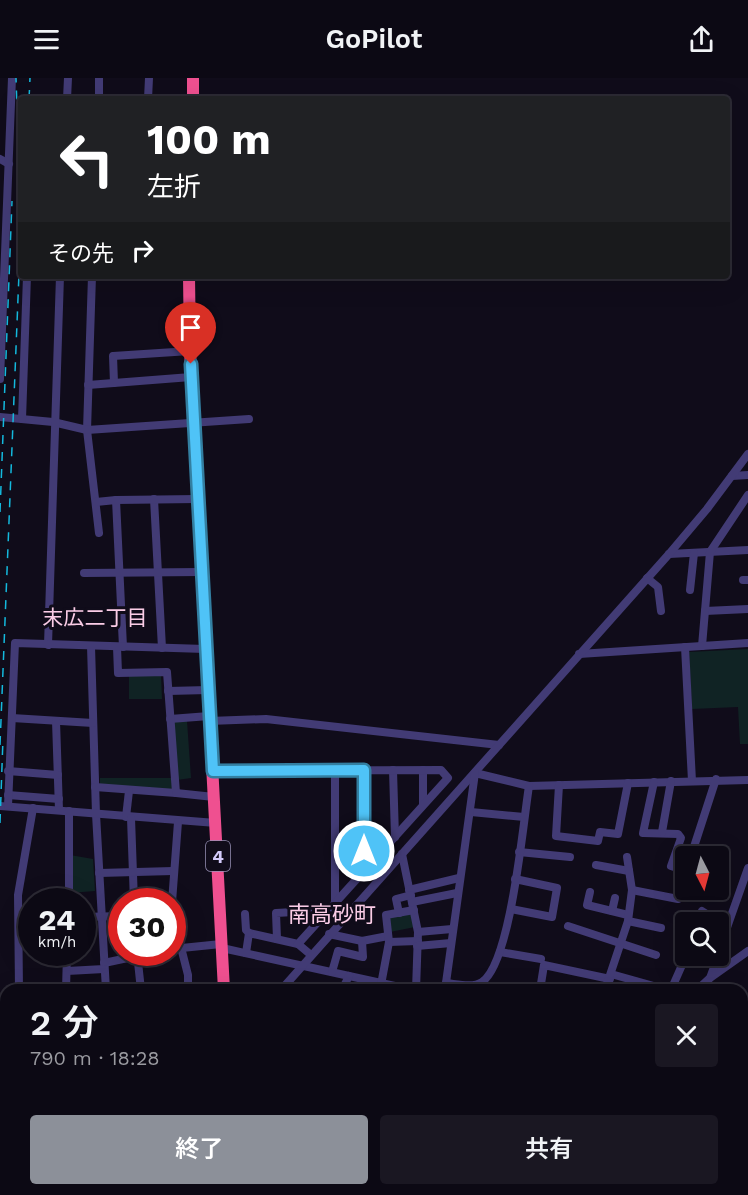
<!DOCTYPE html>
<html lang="ja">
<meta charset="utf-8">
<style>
body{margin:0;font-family:"Work Sans","Noto Sans JP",sans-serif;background:#1a1722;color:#f1f3f6;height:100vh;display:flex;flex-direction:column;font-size:22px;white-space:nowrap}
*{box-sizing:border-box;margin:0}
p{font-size:20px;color:#9a9aa0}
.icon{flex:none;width:33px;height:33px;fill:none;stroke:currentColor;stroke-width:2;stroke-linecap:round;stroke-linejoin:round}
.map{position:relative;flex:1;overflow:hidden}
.details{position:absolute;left:0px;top:906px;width:748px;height:212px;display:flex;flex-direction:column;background:#0c0914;border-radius:18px 18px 0 0;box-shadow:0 6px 24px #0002,0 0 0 2px #2c2a34}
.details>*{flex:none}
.top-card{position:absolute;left:18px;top:18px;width:712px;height:183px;border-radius:6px;box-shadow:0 6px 24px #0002,0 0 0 2px #2c2a34;background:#202124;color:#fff;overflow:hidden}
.needle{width:39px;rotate:174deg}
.fabs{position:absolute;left:675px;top:768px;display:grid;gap:12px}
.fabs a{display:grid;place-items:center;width:54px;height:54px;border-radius:6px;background:#0c0914;box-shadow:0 6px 24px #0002,0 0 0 2px #2c2a34;font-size:30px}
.speed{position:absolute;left:18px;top:810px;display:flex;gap:12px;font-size:30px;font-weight:700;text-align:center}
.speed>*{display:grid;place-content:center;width:78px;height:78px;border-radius:50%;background:#0c0914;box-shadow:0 6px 24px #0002,0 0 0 2px #2c2a34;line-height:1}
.speed small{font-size:15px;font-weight:400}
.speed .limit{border:9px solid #d22;background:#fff;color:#111}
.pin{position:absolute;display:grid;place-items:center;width:51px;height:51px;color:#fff;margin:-62px -26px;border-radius:50% 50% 50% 0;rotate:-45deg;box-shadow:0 0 6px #0007}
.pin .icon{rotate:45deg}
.me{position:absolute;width:66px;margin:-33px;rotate:0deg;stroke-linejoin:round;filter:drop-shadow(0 0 4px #0008)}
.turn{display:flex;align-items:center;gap:21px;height:126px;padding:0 30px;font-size:27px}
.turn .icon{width:78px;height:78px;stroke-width:2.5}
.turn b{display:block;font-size:42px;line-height:51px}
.then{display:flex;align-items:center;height:57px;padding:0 30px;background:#0003;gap:12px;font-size:22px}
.round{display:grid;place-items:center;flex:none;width:63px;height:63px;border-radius:6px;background:#1a1722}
.summary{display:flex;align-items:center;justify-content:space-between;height:102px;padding:0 30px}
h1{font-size:36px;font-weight:600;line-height:45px}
.cta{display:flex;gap:12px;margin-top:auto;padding:12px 30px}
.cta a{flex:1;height:69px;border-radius:6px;background:#8c9099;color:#fff;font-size:24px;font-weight:600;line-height:69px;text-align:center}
.cta a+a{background:#1a1722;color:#f1f3f6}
header{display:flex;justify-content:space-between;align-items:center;height:78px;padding:0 30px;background:#0c0914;font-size:27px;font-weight:600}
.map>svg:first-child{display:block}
</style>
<header><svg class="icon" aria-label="menu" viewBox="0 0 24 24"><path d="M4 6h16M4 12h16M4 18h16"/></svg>GoPilot<svg class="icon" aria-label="share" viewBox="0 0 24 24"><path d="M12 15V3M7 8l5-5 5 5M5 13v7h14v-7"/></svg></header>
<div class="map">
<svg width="748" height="1117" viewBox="0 0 748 1117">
<rect width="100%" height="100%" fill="#100c1a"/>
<g fill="#102324">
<polygon points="748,571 748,666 740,666 738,629 692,631 689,574"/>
<polygon points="161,597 162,621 129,621 129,598"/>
<polygon points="187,643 191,700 177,702 171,644"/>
<polygon points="100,700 171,700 172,710 170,712 100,707"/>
<polygon points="70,777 93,781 95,813 70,815"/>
<polygon points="412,833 415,849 390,854 388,838"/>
</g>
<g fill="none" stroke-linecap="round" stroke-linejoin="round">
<g stroke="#0e1a37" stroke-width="9">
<polyline points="742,1025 748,1008"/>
<polyline points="718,1117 720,1112"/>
</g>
<g stroke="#423b75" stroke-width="8">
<polyline points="67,21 68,0"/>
<polyline points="99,21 99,0"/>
<polyline points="148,21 149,0"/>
<polyline points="0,81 9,86"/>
<polyline points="92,198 87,352 99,455"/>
<polyline points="0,301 12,0"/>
<polyline points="114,305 113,278 190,273"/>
<polyline points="88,307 191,299"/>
<polyline points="0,339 53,344 87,352 249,341"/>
<polyline points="22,341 27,198"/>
<polyline points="732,398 748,397"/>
<polyline points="154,421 162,570"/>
<polyline points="116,422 197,421"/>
<polyline points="96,424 116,422 123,569"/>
<polyline points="669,476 748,472"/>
<polyline points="84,495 201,494"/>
<polyline points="647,500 658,509 661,533"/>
<polyline points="743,502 748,502"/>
<polyline points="690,512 694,475"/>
<polyline points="705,533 748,531"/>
<polyline points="48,567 60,198"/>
<polyline points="91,568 96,736 106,912"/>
<polyline points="702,568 710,474 748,417"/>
<polyline points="685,569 692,703"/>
<polyline points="579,576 748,565"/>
<polyline points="168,613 208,612"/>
<polyline points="12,640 93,645"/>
<polyline points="170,641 209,638"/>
<polyline points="56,643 59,732"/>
<polyline points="209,643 266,641 499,667"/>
<polyline points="335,692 335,825"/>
<polyline points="364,692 364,793"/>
<polyline points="393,692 395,759"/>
<polyline points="423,692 423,726"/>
<polyline points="8,693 58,697"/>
<polyline points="213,693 441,692 448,700 298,866 249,855 246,875"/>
<polyline points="475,695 529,708 748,702"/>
<polyline points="654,704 643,755 678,756 681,760 671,788 686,793"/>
<polyline points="559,707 556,758 598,763 600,754 618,756 628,705"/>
<polyline points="95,709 176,715 167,594 118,595 117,569"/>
<polyline points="176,715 214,719"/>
<polyline points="8,717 59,721"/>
<polyline points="0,728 216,745"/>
<polyline points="8,728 15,565 205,571"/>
<polyline points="471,734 524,739"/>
<polyline points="126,739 129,713"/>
<polyline points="131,740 134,824"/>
<polyline points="662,754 671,703"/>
<polyline points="519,774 570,779"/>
<polyline points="402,776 418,854 416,912"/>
<polyline points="691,778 716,701"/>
<polyline points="596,787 629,793"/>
<polyline points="99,795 173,793"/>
<polyline points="409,812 459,800"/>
<polyline points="632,812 678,821"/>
<polyline points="590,814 587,827 628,837"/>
<polyline points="69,824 69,733"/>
<polyline points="172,824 178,744"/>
<polyline points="412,824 457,815"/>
<polyline points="511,831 552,839 557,810 515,801"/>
<polyline points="612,833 615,820"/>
<polyline points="702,833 727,849"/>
<polyline points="172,834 188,897 188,912"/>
<polyline points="399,835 396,821 411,817"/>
<polyline points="245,836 246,852 249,855"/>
<polyline points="82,839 122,838"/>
<polyline points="628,843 661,850"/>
<polyline points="568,848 656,877"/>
<polyline points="418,854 452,851"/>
<polyline points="329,856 362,863 388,858"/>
<polyline points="277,861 276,835 329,832"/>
<polyline points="389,864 418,863"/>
<polyline points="298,866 311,877"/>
<polyline points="417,868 451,865"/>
<polyline points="222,870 413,912"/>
<polyline points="172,871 221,866"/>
<polyline points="500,874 541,881"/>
<polyline points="137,875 141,912"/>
<polyline points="718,875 748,790"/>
<polyline points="104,885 156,874"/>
<polyline points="67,893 104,891"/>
<polyline points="332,894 338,873 363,879 362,863"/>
<polyline points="611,896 668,912"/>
<polyline points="710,900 748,873"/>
<path d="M446,905C457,906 473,910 482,904C511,885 523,745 529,708"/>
<polyline points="19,912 18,817 33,730"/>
<polyline points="66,912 67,874"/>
<polyline points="281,912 669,476 707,431 748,376"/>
<polyline points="324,912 326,912"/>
<polyline points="342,912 349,898"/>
<polyline points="380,912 389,864 386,837 414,832"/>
<polyline points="445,912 475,695"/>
<polyline points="540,912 544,887 610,901"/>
<polyline points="605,912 628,843 632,812 627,779"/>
<polyline points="671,912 686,878"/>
<polyline points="697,912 710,900 718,878"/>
<polyline points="742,939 748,933"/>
<polyline points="742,996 748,984"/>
<polyline points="742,1066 748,1065"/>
<polyline points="742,1095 748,1097"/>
<polyline points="27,1112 32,1117"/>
<polyline points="102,1112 103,1117"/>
<polyline points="117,1112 117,1117"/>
<polyline points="191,1112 191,1117"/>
<polyline points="287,1112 288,1117"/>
<polyline points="335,1112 336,1117"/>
<polyline points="376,1112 376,1117"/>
<polyline points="480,1112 481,1117"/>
<polyline points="511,1112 512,1117"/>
<polyline points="552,1112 553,1117"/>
<polyline points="588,1112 589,1117"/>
<polyline points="40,1117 55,1114 54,1112"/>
<polyline points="419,1117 420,1112"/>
<polyline points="437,1117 470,1112"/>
<polyline points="637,1117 638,1112"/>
<polyline points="727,1117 729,1112"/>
</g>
<polyline stroke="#c45bf0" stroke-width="10" points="0,1020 6,1019"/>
<g stroke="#ef5090" stroke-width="12">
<polyline points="193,21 193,0"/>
<polyline points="189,198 190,273 224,912"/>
<polyline points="235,1112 235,1117"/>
</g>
<g stroke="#14b9dd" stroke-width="1.5" stroke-dasharray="9 8" stroke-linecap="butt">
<polyline points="29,21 30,0"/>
<polyline points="0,434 12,123"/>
<polyline points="0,667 21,146 16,0"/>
<polyline points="0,745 3,660"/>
</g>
</g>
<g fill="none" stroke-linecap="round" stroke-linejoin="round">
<g stroke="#337fa1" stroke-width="15">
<polyline id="route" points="191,286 213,693 364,692 364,773"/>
</g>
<use href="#route" stroke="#4fc3f7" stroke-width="10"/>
</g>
<g text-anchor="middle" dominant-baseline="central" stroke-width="6" stroke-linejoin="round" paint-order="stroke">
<rect fill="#100c1a" stroke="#9891b7" stroke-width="1.5" x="206" y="763" width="24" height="30" rx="4.5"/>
<g font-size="18" font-weight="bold" fill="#d3cafa">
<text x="218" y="778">4</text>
</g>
<g font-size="21" fill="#facce6" stroke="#100c1a">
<text x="95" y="539">末広二丁目</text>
</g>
<g font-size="22" fill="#facce6" stroke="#100c1a">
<text x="332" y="836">南高砂町</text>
</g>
</g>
</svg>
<div class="fabs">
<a><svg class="needle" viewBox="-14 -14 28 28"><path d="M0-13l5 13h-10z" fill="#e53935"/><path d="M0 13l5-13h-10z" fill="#9a9aa0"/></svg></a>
<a><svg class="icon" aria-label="search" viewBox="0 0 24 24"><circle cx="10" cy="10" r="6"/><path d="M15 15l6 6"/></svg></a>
</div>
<div class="speed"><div>24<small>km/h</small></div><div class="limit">30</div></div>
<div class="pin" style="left:191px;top:286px;background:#d93025"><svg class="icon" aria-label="arrive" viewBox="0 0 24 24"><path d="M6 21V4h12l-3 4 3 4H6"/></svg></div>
<svg class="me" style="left:364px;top:773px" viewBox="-20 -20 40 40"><circle r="17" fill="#4fc3f7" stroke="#fff" stroke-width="3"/><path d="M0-11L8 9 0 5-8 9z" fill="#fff"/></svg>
<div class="top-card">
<div class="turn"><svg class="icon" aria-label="left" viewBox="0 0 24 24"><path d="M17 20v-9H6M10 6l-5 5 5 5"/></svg><div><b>100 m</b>左折</div></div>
<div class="then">その先<svg class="icon" aria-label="right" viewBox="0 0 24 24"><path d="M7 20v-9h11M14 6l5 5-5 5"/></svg></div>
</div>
<section class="details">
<div class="summary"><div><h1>2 分</h1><p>790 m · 18:28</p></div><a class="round"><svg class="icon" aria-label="close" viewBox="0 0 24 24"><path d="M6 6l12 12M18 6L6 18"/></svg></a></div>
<div class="cta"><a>終了</a><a>共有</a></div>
</section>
</div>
